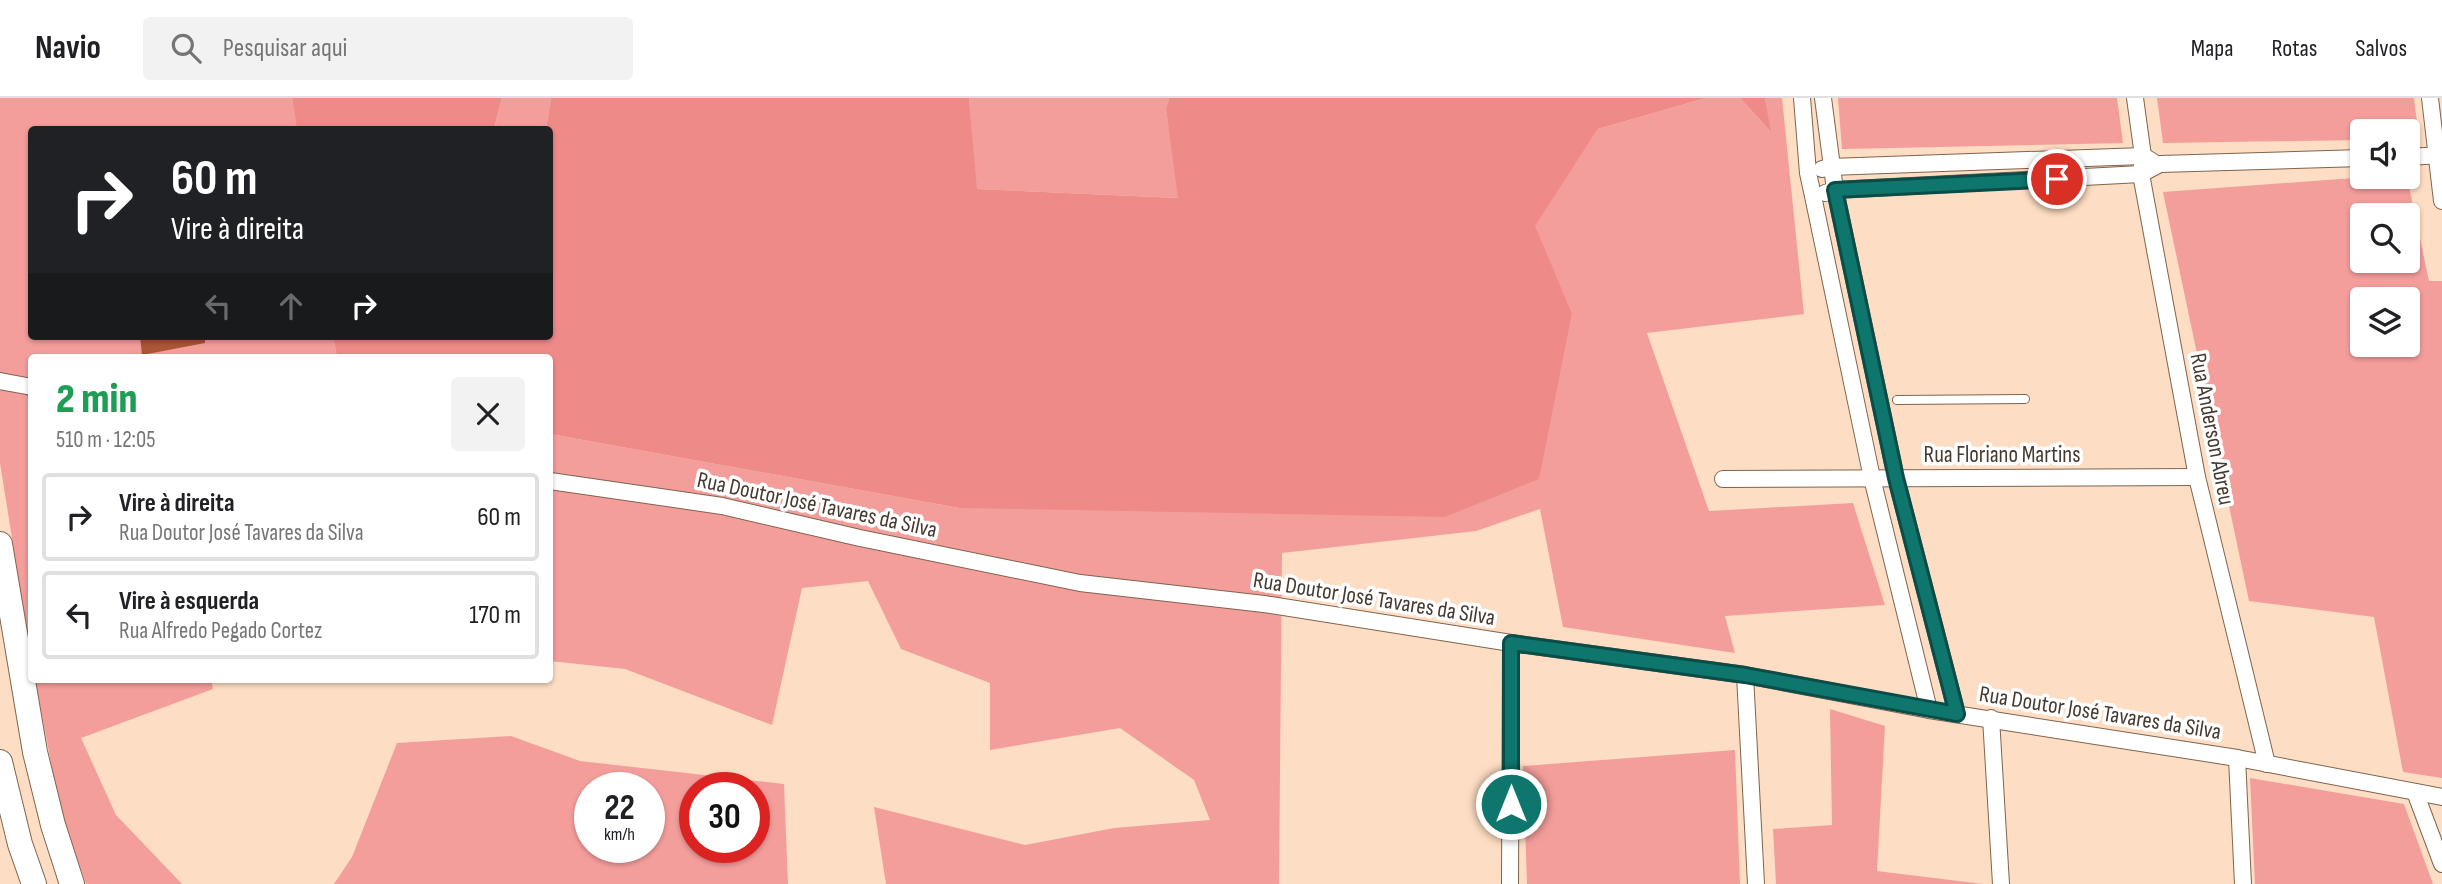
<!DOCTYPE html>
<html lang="pt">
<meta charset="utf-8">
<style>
body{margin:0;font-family:"Sofia Sans Condensed",sans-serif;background:#f2f2f2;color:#202124;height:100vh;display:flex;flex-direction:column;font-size:26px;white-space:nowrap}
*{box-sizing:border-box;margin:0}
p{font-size:23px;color:#757577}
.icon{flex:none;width:38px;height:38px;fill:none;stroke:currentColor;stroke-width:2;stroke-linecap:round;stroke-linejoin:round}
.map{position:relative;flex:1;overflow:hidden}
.panel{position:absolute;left:28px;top:256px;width:525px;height:329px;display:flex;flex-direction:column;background:#fff;border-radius:7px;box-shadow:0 2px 5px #0004}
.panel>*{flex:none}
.guide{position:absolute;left:28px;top:28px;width:525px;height:214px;border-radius:7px;box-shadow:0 2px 5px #0004;background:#202124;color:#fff;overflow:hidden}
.buttons{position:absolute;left:2350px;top:21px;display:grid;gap:14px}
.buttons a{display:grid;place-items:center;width:70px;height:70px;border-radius:7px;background:#fff;box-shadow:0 2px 5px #0004;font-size:35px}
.speed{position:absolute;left:574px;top:674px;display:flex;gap:14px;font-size:35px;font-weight:700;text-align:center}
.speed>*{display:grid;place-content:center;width:91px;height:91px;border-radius:50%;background:#fff;box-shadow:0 2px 5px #0004;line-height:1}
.speed small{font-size:18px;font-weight:400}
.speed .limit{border:10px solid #d22;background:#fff;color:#111}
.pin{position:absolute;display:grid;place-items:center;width:60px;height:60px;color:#fff;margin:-30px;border:4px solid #fff;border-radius:50%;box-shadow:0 2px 7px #0007}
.me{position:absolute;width:77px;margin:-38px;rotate:0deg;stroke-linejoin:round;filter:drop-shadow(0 0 5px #0008)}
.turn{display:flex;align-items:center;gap:24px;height:147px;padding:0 28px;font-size:32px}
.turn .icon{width:91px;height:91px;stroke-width:2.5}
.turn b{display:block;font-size:49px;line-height:60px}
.lanes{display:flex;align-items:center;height:66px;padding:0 28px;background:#0003;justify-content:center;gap:35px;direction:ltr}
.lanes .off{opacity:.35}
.round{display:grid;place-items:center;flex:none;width:74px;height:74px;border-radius:7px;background:#f2f2f2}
.headline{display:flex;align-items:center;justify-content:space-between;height:119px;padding:0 28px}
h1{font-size:42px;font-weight:800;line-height:52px;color:#1e9e55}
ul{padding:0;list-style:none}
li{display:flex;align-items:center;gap:21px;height:88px;margin:0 14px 10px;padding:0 14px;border:4px solid #e0e0e0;border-radius:7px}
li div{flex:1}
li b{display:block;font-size:26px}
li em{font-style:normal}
header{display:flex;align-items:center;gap:42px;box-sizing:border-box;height:98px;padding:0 35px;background:#fff;border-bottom:2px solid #e0e0e0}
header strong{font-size:33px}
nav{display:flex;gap:38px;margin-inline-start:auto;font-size:24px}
.search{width:490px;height:63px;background:#f2f2f2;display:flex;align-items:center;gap:18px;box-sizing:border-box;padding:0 24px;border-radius:7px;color:#757577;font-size:26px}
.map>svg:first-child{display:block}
</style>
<header>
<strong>Navio</strong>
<div class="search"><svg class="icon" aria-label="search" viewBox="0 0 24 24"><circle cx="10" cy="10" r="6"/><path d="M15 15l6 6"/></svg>Pesquisar aqui</div>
<nav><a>Mapa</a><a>Rotas</a><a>Salvos</a></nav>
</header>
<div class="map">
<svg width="2442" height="786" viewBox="0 0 2442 786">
<rect width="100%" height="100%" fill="#fdddc3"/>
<g fill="#f49e9c" fill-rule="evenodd">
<polygon points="0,0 292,0 297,31 32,32 32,238 333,238 337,259 32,259 31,559 0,365"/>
<polygon points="502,0 551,0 546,31 494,32"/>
<polygon points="969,0 1169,0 1166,11 1179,100 976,91"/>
<polygon points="1706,0 1740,0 1770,33 1765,0 1782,0 1804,216 1647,235 1709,413 1853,405 1885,507 1725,518 1735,555 1563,529 1540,411 1476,433 1282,455 1279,786 886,786 874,709 1025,747 1114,730 1210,722 1194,682 1120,630 990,652 990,585 901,551 868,483 802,490 772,627 625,571 550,563 550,336 959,410 1572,215 1534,128 1598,31"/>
<polygon points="1838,0 2117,0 2123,45 1842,51"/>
<polygon points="2157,0 2414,0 2419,41 2408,41 2408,33 2362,33 2362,42 2163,45"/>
<path d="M2368,79H2407L2429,183H2442V680L2403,674L2374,519L2249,503L2163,94ZM2362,117H2408V163H2362ZM2362,201H2408V247H2362Z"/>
<polygon points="35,581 211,581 213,591 81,640 116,717 182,786 86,786 60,712"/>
<polygon points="1830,611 1885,628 1877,773 1983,786 1776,786 1773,731 1832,727"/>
<path d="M511,638L580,663L784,686L788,786H334L352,759L397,645ZM590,690H649V749H590ZM695,690H754V749H695Z"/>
<polygon points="1735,652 1740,786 1527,786 1523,668"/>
<polygon points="2250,680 2404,706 2433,786 2255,786"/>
</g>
<g fill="#ee8b89">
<polygon points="292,0 502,0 494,31 297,32"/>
<polygon points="551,0 969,0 977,91 1178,100 1166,11 1169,0 1706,0 1598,31 1535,128 1572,215 1539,381 1445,419 959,410 550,336 550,259 337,259 333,238 550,238 550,32 546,31"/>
<polygon points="1740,0 1765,0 1771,34"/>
</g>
<polygon fill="#ab5635" points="140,238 205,238 205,245 142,257"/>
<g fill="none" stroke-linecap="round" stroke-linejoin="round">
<g stroke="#80644d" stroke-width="10">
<polyline id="service" points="1897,302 2025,301"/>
</g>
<g stroke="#80644d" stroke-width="18">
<g id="minor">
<polyline points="1802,0 1808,75 1813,98 1872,380 1929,612"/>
<polyline points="1823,0 1835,92 1896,380 1957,616"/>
<polyline points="2135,0 2143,58 2141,76 2197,379 2267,666"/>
<polyline points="2430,0 2442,103"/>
<polyline points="2408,59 2442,57"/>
<polyline points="1822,71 1830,69 2143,58 2152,63"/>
<polyline points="1825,95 1835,92 2141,76 2160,66 2362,60"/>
<polyline points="0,283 32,289"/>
<polyline points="1723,381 2197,379"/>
<polyline points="550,383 722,408 860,440 1080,485 1264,506 1511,545 1745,577 1929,612 2237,660 2442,699"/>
<polyline points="1745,577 1756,786"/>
<polyline points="1991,620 2001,786"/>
<polyline points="2237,660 2243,786"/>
<polyline points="2415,694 2442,766"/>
<polyline points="1510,786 1511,545"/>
</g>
</g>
<g stroke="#80644d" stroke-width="26">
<g id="primary">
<polyline points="0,446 35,654 53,727 72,786"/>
<polyline points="0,664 20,746 34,786"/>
</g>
</g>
<use href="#service" stroke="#fff" stroke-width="8"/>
<use href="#minor" stroke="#fff" stroke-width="16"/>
<use href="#primary" stroke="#fff" stroke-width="24"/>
</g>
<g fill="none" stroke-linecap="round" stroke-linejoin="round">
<g stroke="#0a4d48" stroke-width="18">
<polyline id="route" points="1511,706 1511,545 1745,577 1957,616 1896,380 1835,92 2057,81"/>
</g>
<use href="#route" stroke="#0f766e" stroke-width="12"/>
</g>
<g text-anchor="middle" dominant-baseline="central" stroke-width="7" stroke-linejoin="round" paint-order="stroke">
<g font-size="23" fill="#46392f" stroke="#fff">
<text transform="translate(2212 331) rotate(79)">Rua Anderson Abreu</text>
<text x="2002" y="357">Rua Floriano Martins</text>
<text transform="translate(817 407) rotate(12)">Rua Doutor José Tavares da Silva</text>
<text transform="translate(1374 501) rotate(9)">Rua Doutor José Tavares da Silva</text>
<text transform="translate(2100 615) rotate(9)">Rua Doutor José Tavares da Silva</text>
</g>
</g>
</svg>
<div class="buttons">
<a><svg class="icon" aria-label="sound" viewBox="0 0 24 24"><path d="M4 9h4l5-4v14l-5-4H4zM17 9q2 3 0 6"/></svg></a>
<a><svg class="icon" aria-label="search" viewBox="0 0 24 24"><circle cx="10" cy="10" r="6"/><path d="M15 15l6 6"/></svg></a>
<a><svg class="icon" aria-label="layers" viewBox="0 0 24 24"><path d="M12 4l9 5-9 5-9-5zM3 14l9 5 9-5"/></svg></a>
</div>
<div class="speed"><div>22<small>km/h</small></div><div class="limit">30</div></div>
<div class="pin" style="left:2057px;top:81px;background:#d93025"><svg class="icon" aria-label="arrive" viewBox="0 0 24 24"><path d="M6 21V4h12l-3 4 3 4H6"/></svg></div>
<svg class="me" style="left:1511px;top:706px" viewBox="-20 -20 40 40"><circle r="17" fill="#0f766e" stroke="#fff" stroke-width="3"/><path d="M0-11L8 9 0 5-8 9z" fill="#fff"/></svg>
<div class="guide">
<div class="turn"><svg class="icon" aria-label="right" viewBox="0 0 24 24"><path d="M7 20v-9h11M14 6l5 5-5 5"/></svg><div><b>60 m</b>Vire à direita</div></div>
<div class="lanes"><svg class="icon off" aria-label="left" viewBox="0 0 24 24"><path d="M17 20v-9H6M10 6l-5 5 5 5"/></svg><svg class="icon off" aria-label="ahead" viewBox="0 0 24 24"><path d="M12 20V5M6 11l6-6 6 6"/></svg><svg class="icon" aria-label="right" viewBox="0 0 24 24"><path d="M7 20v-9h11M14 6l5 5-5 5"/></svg></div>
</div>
<section class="panel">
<div class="headline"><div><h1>2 min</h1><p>510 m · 12:05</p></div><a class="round"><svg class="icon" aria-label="close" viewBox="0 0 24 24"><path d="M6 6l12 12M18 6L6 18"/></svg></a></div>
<ul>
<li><svg class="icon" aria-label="right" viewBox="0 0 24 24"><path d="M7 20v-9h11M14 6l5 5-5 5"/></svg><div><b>Vire à direita</b><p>Rua Doutor José Tavares da Silva</p></div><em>60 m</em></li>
<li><svg class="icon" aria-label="left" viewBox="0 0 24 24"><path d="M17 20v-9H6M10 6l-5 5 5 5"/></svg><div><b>Vire à esquerda</b><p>Rua Alfredo Pegado Cortez</p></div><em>170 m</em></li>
</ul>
</section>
</div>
